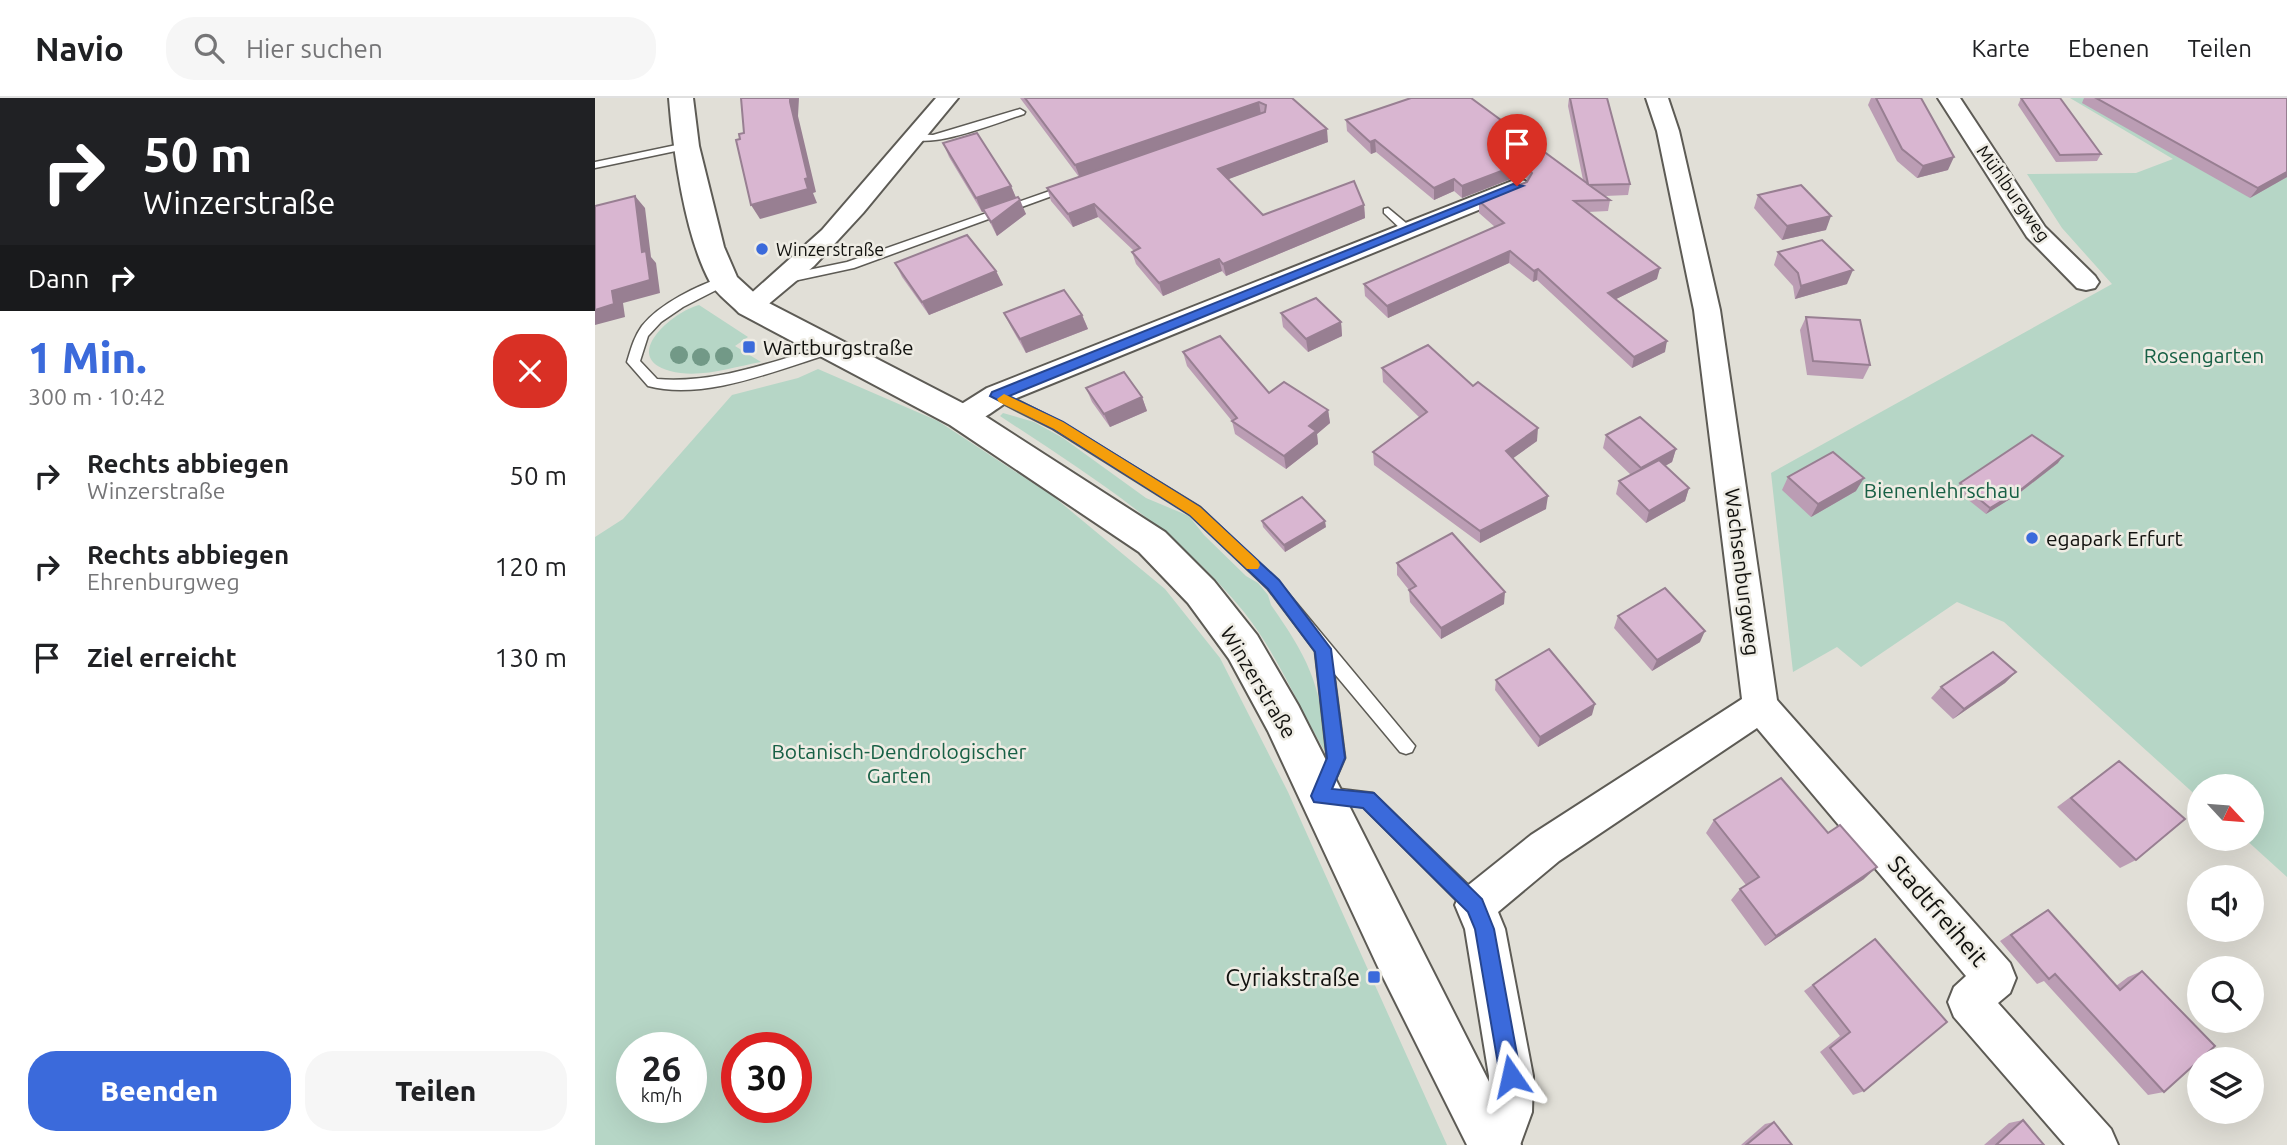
<!DOCTYPE html>
<html lang="de">
<meta charset="utf-8">
<style>
body{margin:0;font-family:Ubuntu,sans-serif;background:#f6f6f6;color:#202124;height:100vh;display:flex;flex-direction:column;font-size:26px;white-space:nowrap}
*{box-sizing:border-box;margin:0}
p{font-size:23px;color:#757577}
.icon{flex:none;width:38px;height:38px;fill:none;stroke:currentColor;stroke-width:2;stroke-linecap:round;stroke-linejoin:round}
.map{position:relative;flex:1;overflow:hidden}
.side{display:flex;flex-direction:column;background:#fff;width:595px}
.side>*{flex:none}
.top-card{background:#202124;color:#fff;overflow:hidden}
.needle{width:46px;rotate:116deg}
.controls{position:absolute;left:1592px;top:676px;display:grid;gap:14px}
.controls a{display:grid;place-items:center;width:77px;height:77px;border-radius:50%;background:#fff;box-shadow:0 7px 28px #0002;font-size:35px}
.speed{position:absolute;left:21px;top:934px;display:flex;gap:14px;font-size:35px;font-weight:700;text-align:center}
.speed>*{display:grid;place-content:center;width:91px;height:91px;border-radius:50%;background:#fff;box-shadow:0 7px 28px #0002;line-height:1}
.speed small{font-size:18px;font-weight:400}
.speed .limit{border:10px solid #d22;background:#fff;color:#111}
.pin{position:absolute;display:grid;place-items:center;width:60px;height:60px;color:#fff;margin:-72px -30px;border-radius:50% 50% 50% 0;rotate:-45deg;box-shadow:0 0 7px #0007}
.pin .icon{rotate:45deg}
.me{position:absolute;width:77px;margin:-38px;rotate:349deg;stroke-linejoin:round;filter:drop-shadow(0 0 5px #0008)}
.turn{display:flex;align-items:center;gap:24px;height:147px;padding:0 28px;font-size:32px}
.turn .icon{width:91px;height:91px;stroke-width:2.5}
.turn b{display:block;font-size:49px;line-height:60px}
.then{display:flex;align-items:center;height:66px;padding:0 28px;background:#0003;gap:14px;font-size:26px}
.round{display:grid;place-items:center;flex:none;width:74px;height:74px;border-radius:28px;background:#f6f6f6}
.head{display:flex;align-items:center;justify-content:space-between;height:119px;padding:0 28px}
h1{font-size:42px;font-weight:800;line-height:52px;color:#3b6adb}
.cta{display:flex;gap:14px;margin-top:auto;padding:14px 28px}
.cta a{flex:1;height:80px;border-radius:28px;background:#3b6adb;color:#fff;font-size:28px;font-weight:800;line-height:80px;text-align:center}
.cta a+a{background:#f6f6f6;color:#202124}
ul{padding:0;list-style:none}
li{display:flex;align-items:center;gap:21px;height:91px;padding:0 28px}
li div{flex:1}
li b{display:block;font-size:26px}
li em{font-style:normal}
header{display:flex;align-items:center;gap:42px;box-sizing:border-box;height:98px;padding:0 35px;background:#fff;border-bottom:2px solid #e0e0e0}
header strong{font-size:33px}
nav{display:flex;gap:38px;margin-inline-start:auto;font-size:24px}
.search{width:490px;height:63px;background:#f6f6f6;display:flex;align-items:center;gap:18px;box-sizing:border-box;padding:0 24px;border-radius:28px;color:#757577;font-size:26px}
main{display:flex;flex:1;min-height:0}
.map>svg:first-child{display:block}
</style>
<header>
<strong>Navio</strong>
<div class="search"><svg class="icon" aria-label="search" viewBox="0 0 24 24"><circle cx="10" cy="10" r="6"/><path d="M15 15l6 6"/></svg>Hier suchen</div>
<nav><a>Karte</a><a>Ebenen</a><a>Teilen</a></nav>
</header>
<main>
<section class="side">
<div class="top-card">
<div class="turn"><svg class="icon" aria-label="right" viewBox="0 0 24 24"><path d="M7 20v-9h11M14 6l5 5-5 5"/></svg><div><b>50 m</b>Winzerstraße</div></div>
<div class="then">Dann<svg class="icon" aria-label="right" viewBox="0 0 24 24"><path d="M7 20v-9h11M14 6l5 5-5 5"/></svg></div>
</div>
<div class="head"><div><h1>1 Min.</h1><p>300 m · 10:42</p></div><a class="round" style="background:#d93025;color:#fff"><svg class="icon" aria-label="close" viewBox="0 0 24 24"><path d="M6 6l12 12M18 6L6 18"/></svg></a></div>
<ul>
<li><svg class="icon" aria-label="right" viewBox="0 0 24 24"><path d="M7 20v-9h11M14 6l5 5-5 5"/></svg><div><b>Rechts abbiegen</b><p>Winzerstraße</p></div><em>50 m</em></li>
<li><svg class="icon" aria-label="right" viewBox="0 0 24 24"><path d="M7 20v-9h11M14 6l5 5-5 5"/></svg><div><b>Rechts abbiegen</b><p>Ehrenburgweg</p></div><em>120 m</em></li>
<li><svg class="icon" aria-label="arrive" viewBox="0 0 24 24"><path d="M6 21V4h12l-3 4 3 4H6"/></svg><div><b>Ziel erreicht</b></div><em>130 m</em></li>
</ul>
<div class="cta"><a>Beenden</a><a>Teilen</a></div>
</section>
<div class="map">
<svg width="1692" height="1047" viewBox="0 0 1692 1047">
<rect width="100%" height="100%" fill="#e1dfd7"/>
<g fill="#b6d6c6" fill-rule="evenodd">
<polygon points="1475,0 1692,0 1692,779 1649,740 1657,740 1657,688 1605,688 1605,701 1409,524 1362,504 1266,569 1242,549 1198,574 1176,375 1517,186 1467,130 1432,76 1541,75 1578,61"/>
<path d="M104,207L153,239L140,248L166,264C138,269 104,281 75,273C25,259 77,214 104,207Z"/>
<path d="M223,271L343,323L459,399L570,491L625,560L693,694L852,1047H0V439L28,421L137,297L203,280ZM96,950V1010H37V950ZM201,950V1010H142V950Z"/>
<path d="M408,315L439,324L468,340L551,400L594,418L609,437L651,478L663,485L673,497L676,507C716,564 726,588 732,657C704,610 683,557 649,514C583,432 491,375 405,318Z"/>
</g>
<g fill="none" stroke-linecap="round" stroke-linejoin="round">
<g stroke="#5d5b55" stroke-width="3">
<g id="service">
<path d="M425,11L430,14L429,16C404,24 334,53 313,39L318,36L338,37Z"/>
<polygon points="91,45 95,46 95,50 0,70 0,64"/>
<polygon points="469,88 479,90 259,170 194,184 188,180 194,176 252,164"/>
<polygon points="793,110 817,130 817,134 809,134 789,115 789,111"/>
<path d="M129,179L135,183L133,186L88,209L66,224L53,238L45,263L62,281C123,286 181,262 239,246L245,250L244,253C188,269 111,304 53,288L32,264C36,251 39,239 47,228C64,206 103,187 129,179Z"/>
<polygon points="402,292 468,325 605,409 683,483 820,648 817,654 811,656 805,654 739,575 750,660 737,690 778,695 887,800 889,807 887,814 880,816 873,814 768,709 719,704 716,698 732,660 720,553 673,491 595,417 458,331 397,300 397,294"/>
</g>
</g>
<g stroke="#5d5b55" stroke-width="4">
<g id="minor">
<polygon points="341,0 363,0 268,115 219,168 164,214 155,217 146,214 142,208 227,132"/>
<polygon points="1051,0 1073,0 1084,33 1125,212 1182,602 1415,865 1421,880 1415,895 1403,905 1516,1031 1523,1047 1470,1047 1359,919 1353,904 1359,889 1371,878 1162,630 964,763 903,814 910,831 938,978 937,1014 925,1047 879,1047 893,1014 894,978 870,831 860,807 866,793 936,737 1147,601 1099,212 1062,33"/>
<polygon points="1343,0 1365,0 1450,129 1500,178 1504,184 1500,190 1491,192 1482,190 1432,139"/>
<path d="M922,81L930,83L934,88L930,93L412,304C395,315 377,332 357,326L353,319L357,312L392,290Z"/>
</g>
</g>
<g stroke="#5d5b55" stroke-width="4">
<path id="tertiary" d="M74,0H98L104,48L129,149L142,179L166,201L379,311L570,434L619,483L662,537L703,607L926,1047H872L783,869L673,633L634,561L593,505L544,454L355,327L144,215C135,205 121,196 115,184C90,138 78,52 74,0Z"/>
</g>
<use href="#service" fill="#fff" fill-rule="evenodd"/>
<use href="#minor" fill="#fff" fill-rule="evenodd"/>
<use href="#tertiary" fill="#fff" fill-rule="evenodd"/>
</g>
<g fill="#729987">
<circle cx="84" cy="257" r="9"/>
<circle cx="129" cy="258" r="9"/>
<circle cx="106" cy="259" r="9"/>
</g>
<g fill="#bb9db4">
<polygon points="425,0 697,0 733,44 633,81 668,117 769,107 770,120 631,178 627,173 568,198 541,166 537,154 539,153 503,119 478,129 456,103 452,90 484,79"/>
<polygon points="974,0 1012,0 1035,86 1033,97 1010,98 1015,102 1013,113 993,114 1062,181 1021,201 1070,254 1037,270 942,182 938,184 914,165 793,220 770,198 769,186 900,129 884,115 884,103 933,83 931,80 921,79 867,100 859,93 839,102 781,54 776,56 752,33 751,22 988,82 973,8"/>
<polygon points="1276,0 1326,0 1353,72 1322,80 1302,63 1273,7"/>
<polygon points="1426,0 1506,56 1502,63 1461,64 1423,7"/>
<polygon points="1489,0 1692,0 1692,79 1655,100 1487,5"/>
<polygon points="348,45 416,88 421,100 431,116 402,138 389,113 387,114 354,59"/>
<polygon points="1163,97 1231,132 1187,142 1159,110"/>
<polygon points="1183,154 1252,186 1200,201 1198,188 1179,167"/>
<polygon points="300,165 401,173 408,187 334,217 307,179"/>
<polygon points="409,215 487,217 493,231 431,255 416,229"/>
<polygon points="686,215 746,224 747,238 713,254 688,229"/>
<polygon points="1211,219 1275,267 1268,281 1212,277 1205,232"/>
<polygon points="588,254 674,295 733,312 735,325 722,336 723,346 691,371 640,336 637,323 592,268"/>
<polygon points="787,270 878,288 942,343 918,360 951,411 885,445 779,367 778,354 825,320 788,284"/>
<polygon points="491,290 547,299 552,313 515,329 497,304"/>
<polygon points="1011,337 1081,351 1077,364 1070,368 1094,390 1090,403 1051,425 1021,396 1024,383 1036,377 1008,350"/>
<polygon points="1463,365 1423,396 1391,416 1361,392 1365,385"/>
<polygon points="1193,379 1261,393 1216,419 1187,392"/>
<polygon points="667,423 731,429 690,454 668,429"/>
<polygon points="802,465 909,506 846,541 815,504 814,492 802,477"/>
<polygon points="1023,518 1105,544 1057,573 1019,530"/>
<polygon points="1421,574 1410,585 1358,621 1336,600 1346,589"/>
<polygon points="901,582 997,617 943,649 900,592"/>
<polygon points="1524,663 1541,762 1525,770 1462,709"/>
<polygon points="1119,722 1233,735 1269,781 1170,848 1136,802 1145,791 1151,787 1111,735"/>
<polygon points="1453,812 1521,888 1533,879 1547,873 1569,994 1553,997 1449,883 1442,886 1405,843 1441,819"/>
<polygon points="1280,841 1269,993 1258,997 1225,954 1245,938 1209,893"/>
<polygon points="1428,1022 1449,1047 1389,1047 1414,1025"/>
<polygon points="1179,1024 1197,1047 1146,1047 1170,1026"/>
</g>
<g fill="#987f92">
<polygon points="195,0 204,0 203,18 221,94 218,95 222,105 165,121 156,107 210,81 195,4"/>
<polygon points="664,4 666,17 485,80 480,67"/>
<polygon points="732,31 733,44 626,84 623,71"/>
<polygon points="780,42 781,54 776,56 775,44"/>
<polygon points="1359,59 1353,72 1322,80 1328,68"/>
<polygon points="922,67 921,79 867,100 867,88"/>
<polygon points="1692,74 1692,79 1655,100 1663,90"/>
<polygon points="859,81 859,93 839,102 839,90"/>
<polygon points="416,88 422,102 387,114 381,100"/>
<polygon points="40,98 50,110 56,159 61,165 65,195 28,205 30,219 0,227 0,212 17,193 47,154"/>
<polygon points="425,102 431,116 402,138 396,124"/>
<polygon points="499,106 503,119 478,129 473,116"/>
<polygon points="769,107 770,120 631,178 628,166"/>
<polygon points="1236,118 1231,132 1187,142 1192,128"/>
<polygon points="915,153 914,165 793,220 792,208"/>
<polygon points="624,161 627,173 568,198 564,185"/>
<polygon points="1065,170 1062,181 1011,206 1013,195"/>
<polygon points="943,171 942,182 938,184 939,173"/>
<polygon points="1258,172 1252,186 1200,201 1206,188"/>
<polygon points="401,173 408,187 334,217 327,204"/>
<polygon points="487,217 493,231 431,255 425,241"/>
<polygon points="746,224 747,238 713,254 711,241"/>
<polygon points="1072,243 1070,254 1037,270 1039,259"/>
<polygon points="547,299 552,313 515,329 509,316"/>
<polygon points="733,312 735,325 722,336 723,346 691,371 689,358 714,328"/>
<polygon points="943,330 942,343 910,366 911,353"/>
<polygon points="1081,351 1077,364 1043,383 1046,370"/>
<polygon points="1468,358 1463,365 1423,396 1391,416 1395,410"/>
<polygon points="1269,380 1261,393 1216,419 1223,406"/>
<polygon points="1094,390 1090,403 1051,425 1054,413"/>
<polygon points="953,398 951,411 885,445 885,433"/>
<polygon points="730,423 731,429 690,454 689,447"/>
<polygon points="910,494 909,506 846,541 846,530"/>
<polygon points="1110,533 1105,544 1057,573 1062,562"/>
<polygon points="1421,574 1410,585 1358,621 1369,611"/>
<polygon points="1000,606 997,617 943,649 945,639"/>
<polygon points="1282,769 1269,781 1170,848 1181,838"/>
</g>
<g fill="#d9b6d1" stroke="#987f92" stroke-width="2">
<polygon points="146,0 195,0 195,4 213,80 210,81 213,91 156,107 141,42 145,41 144,36 149,35"/>
<polygon points="430,0 697,0 732,31 623,71 668,117 759,83 769,107 628,166 624,161 564,185 537,154 545,150 499,106 473,116 452,90 670,14 671,7 664,4 480,67"/>
<polygon points="816,0 876,0 993,86 975,0 1012,0 1035,86 994,87 1015,102 979,103 1065,170 1013,195 1072,243 1039,259 943,171 939,173 915,153 792,208 769,186 909,125 884,103 932,84 937,75 932,69 922,67 867,88 859,81 839,90 780,42 775,44 751,22"/>
<polygon points="1281,0 1326,0 1359,59 1328,68 1307,51"/>
<polygon points="1426,0 1465,0 1506,56 1465,57"/>
<polygon points="1501,0 1692,0 1692,74 1663,90"/>
<polygon points="382,35 416,88 381,100 348,45"/>
<polygon points="1206,87 1236,118 1192,128 1163,97"/>
<polygon points="40,98 47,154 51,153 55,182 17,193 19,206 0,212 0,108"/>
<polygon points="423,99 425,102 396,124 388,111"/>
<polygon points="372,137 401,173 327,204 300,165"/>
<polygon points="1227,142 1258,172 1206,188 1203,175 1183,154"/>
<polygon points="469,192 487,217 425,241 409,215"/>
<polygon points="721,200 746,224 711,241 686,215"/>
<polygon points="1211,219 1265,222 1275,267 1218,263"/>
<polygon points="625,238 674,295 689,284 733,312 714,328 721,333 689,358 637,323 642,320 588,254"/>
<polygon points="833,247 878,288 883,284 943,330 911,353 953,398 885,433 778,354 832,314 787,270"/>
<polygon points="529,274 547,299 509,316 491,290"/>
<polygon points="1045,319 1081,351 1046,370 1011,337"/>
<polygon points="1437,337 1468,358 1428,390 1395,410 1365,385"/>
<polygon points="1238,354 1269,380 1223,406 1193,379"/>
<polygon points="1064,362 1094,390 1054,413 1024,383"/>
<polygon points="707,399 730,423 689,447 667,423"/>
<polygon points="857,435 910,494 846,530 814,492 821,488 802,465"/>
<polygon points="1070,490 1110,533 1062,562 1023,518"/>
<polygon points="954,551 1000,606 945,639 901,582"/>
<polygon points="1398,554 1421,574 1369,611 1346,589"/>
<polygon points="1524,663 1590,721 1541,762 1476,700"/>
<polygon points="1186,680 1233,735 1245,727 1282,769 1181,838 1145,791 1164,779 1119,722"/>
<polygon points="1453,812 1525,892 1547,873 1620,948 1569,994 1460,876 1454,881 1416,837"/>
<polygon points="1280,841 1352,924 1269,993 1235,950 1255,934 1218,887"/>
<polygon points="1428,1022 1449,1047 1401,1047"/>
<polygon points="1179,1024 1197,1047 1151,1047"/>
</g>
<polygon fill="#3b6adb" stroke="#26458e" stroke-width="2" points="918,86 928,88 414,298 468,324 605,409 684,482 736,551 750,660 737,691 779,695 887,801 899,831 926,978 923,986 916,989 909,986 905,978 880,831 873,814 768,710 719,704 716,698 732,660 720,554 673,491 595,417 459,331 395,298 397,294"/>
<polygon fill="#f59e0b" points="409,296 468,324 605,409 663,463 665,467 663,471 652,471 595,417 459,331 404,304 402,301"/>
<g fill="#3b6adb" stroke="#eeece4" stroke-width="2.5">
<circle cx="167" cy="151" r="7"/>
<rect x="147" y="242" width="14" height="14" rx="3.5"/>
<circle cx="1437" cy="440" r="7"/>
<rect x="772" y="872" width="14" height="14" rx="3.5"/>
</g>
<g text-anchor="middle" dominant-baseline="central" stroke-width="5" stroke-linejoin="round" paint-order="stroke">
<g font-size="18" fill="#11110e" stroke="#eeece4">
<text transform="translate(1419 95) rotate(55)">Mühlburgweg</text>
</g>
<g font-size="18" fill="#11110e" stroke="#eeece4" text-anchor="start">
<text x="181" y="151">Winzerstraße</text>
</g>
<g font-size="21" fill="#11110e" stroke="#eeece4" text-anchor="start">
<text x="168" y="249">Wartburgstraße</text>
<text x="1451" y="440">egapark Erfurt</text>
</g>
<g font-size="21" fill="#176045" stroke="#eeece4">
<text x="1609" y="257">Rosengarten</text>
<text x="1347" y="392">Bienenlehrschau</text>
<text x="304" y="653">Botanisch-Dendrologischer<tspan x="304" dy="24">Garten</tspan></text>
</g>
<g font-size="21" fill="#11110e" stroke="#eeece4">
<text transform="translate(1148 474) rotate(83)">Wachsenburgweg</text>
<text transform="translate(664 584) rotate(59)">Winzerstraße</text>
</g>
<g font-size="24" fill="#11110e" stroke="#eeece4">
<text transform="translate(1343 813) rotate(49)">Stadtfreiheit</text>
</g>
<g font-size="24" fill="#11110e" stroke="#eeece4" text-anchor="end">
<text x="765" y="879">Cyriakstraße</text>
</g>
</g>
</svg>
<div class="controls">
<a><svg class="needle" viewBox="-14 -14 28 28"><path d="M0-13l5 13h-10z" fill="#e53935"/><path d="M0 13l5-13h-10z" fill="#757577"/></svg></a>
<a><svg class="icon" aria-label="sound" viewBox="0 0 24 24"><path d="M4 9h4l5-4v14l-5-4H4zM17 9q2 3 0 6"/></svg></a>
<a><svg class="icon" aria-label="search" viewBox="0 0 24 24"><circle cx="10" cy="10" r="6"/><path d="M15 15l6 6"/></svg></a>
<a><svg class="icon" aria-label="layers" viewBox="0 0 24 24"><path d="M12 4l9 5-9 5-9-5zM3 14l9 5 9-5"/></svg></a>
</div>
<div class="speed"><div>26<small>km/h</small></div><div class="limit">30</div></div>
<div class="pin" style="left:922px;top:88px;background:#d93025"><svg class="icon" aria-label="arrive" viewBox="0 0 24 24"><path d="M6 21V4h12l-3 4 3 4H6"/></svg></div>
<svg class="me" style="left:916px;top:978px" viewBox="-20 -20 40 40"><path d="M0-17L14 15 0 8-14 15z" fill="#3b6adb" stroke="#fff" stroke-width="4"/></svg>
</div>
</main>
